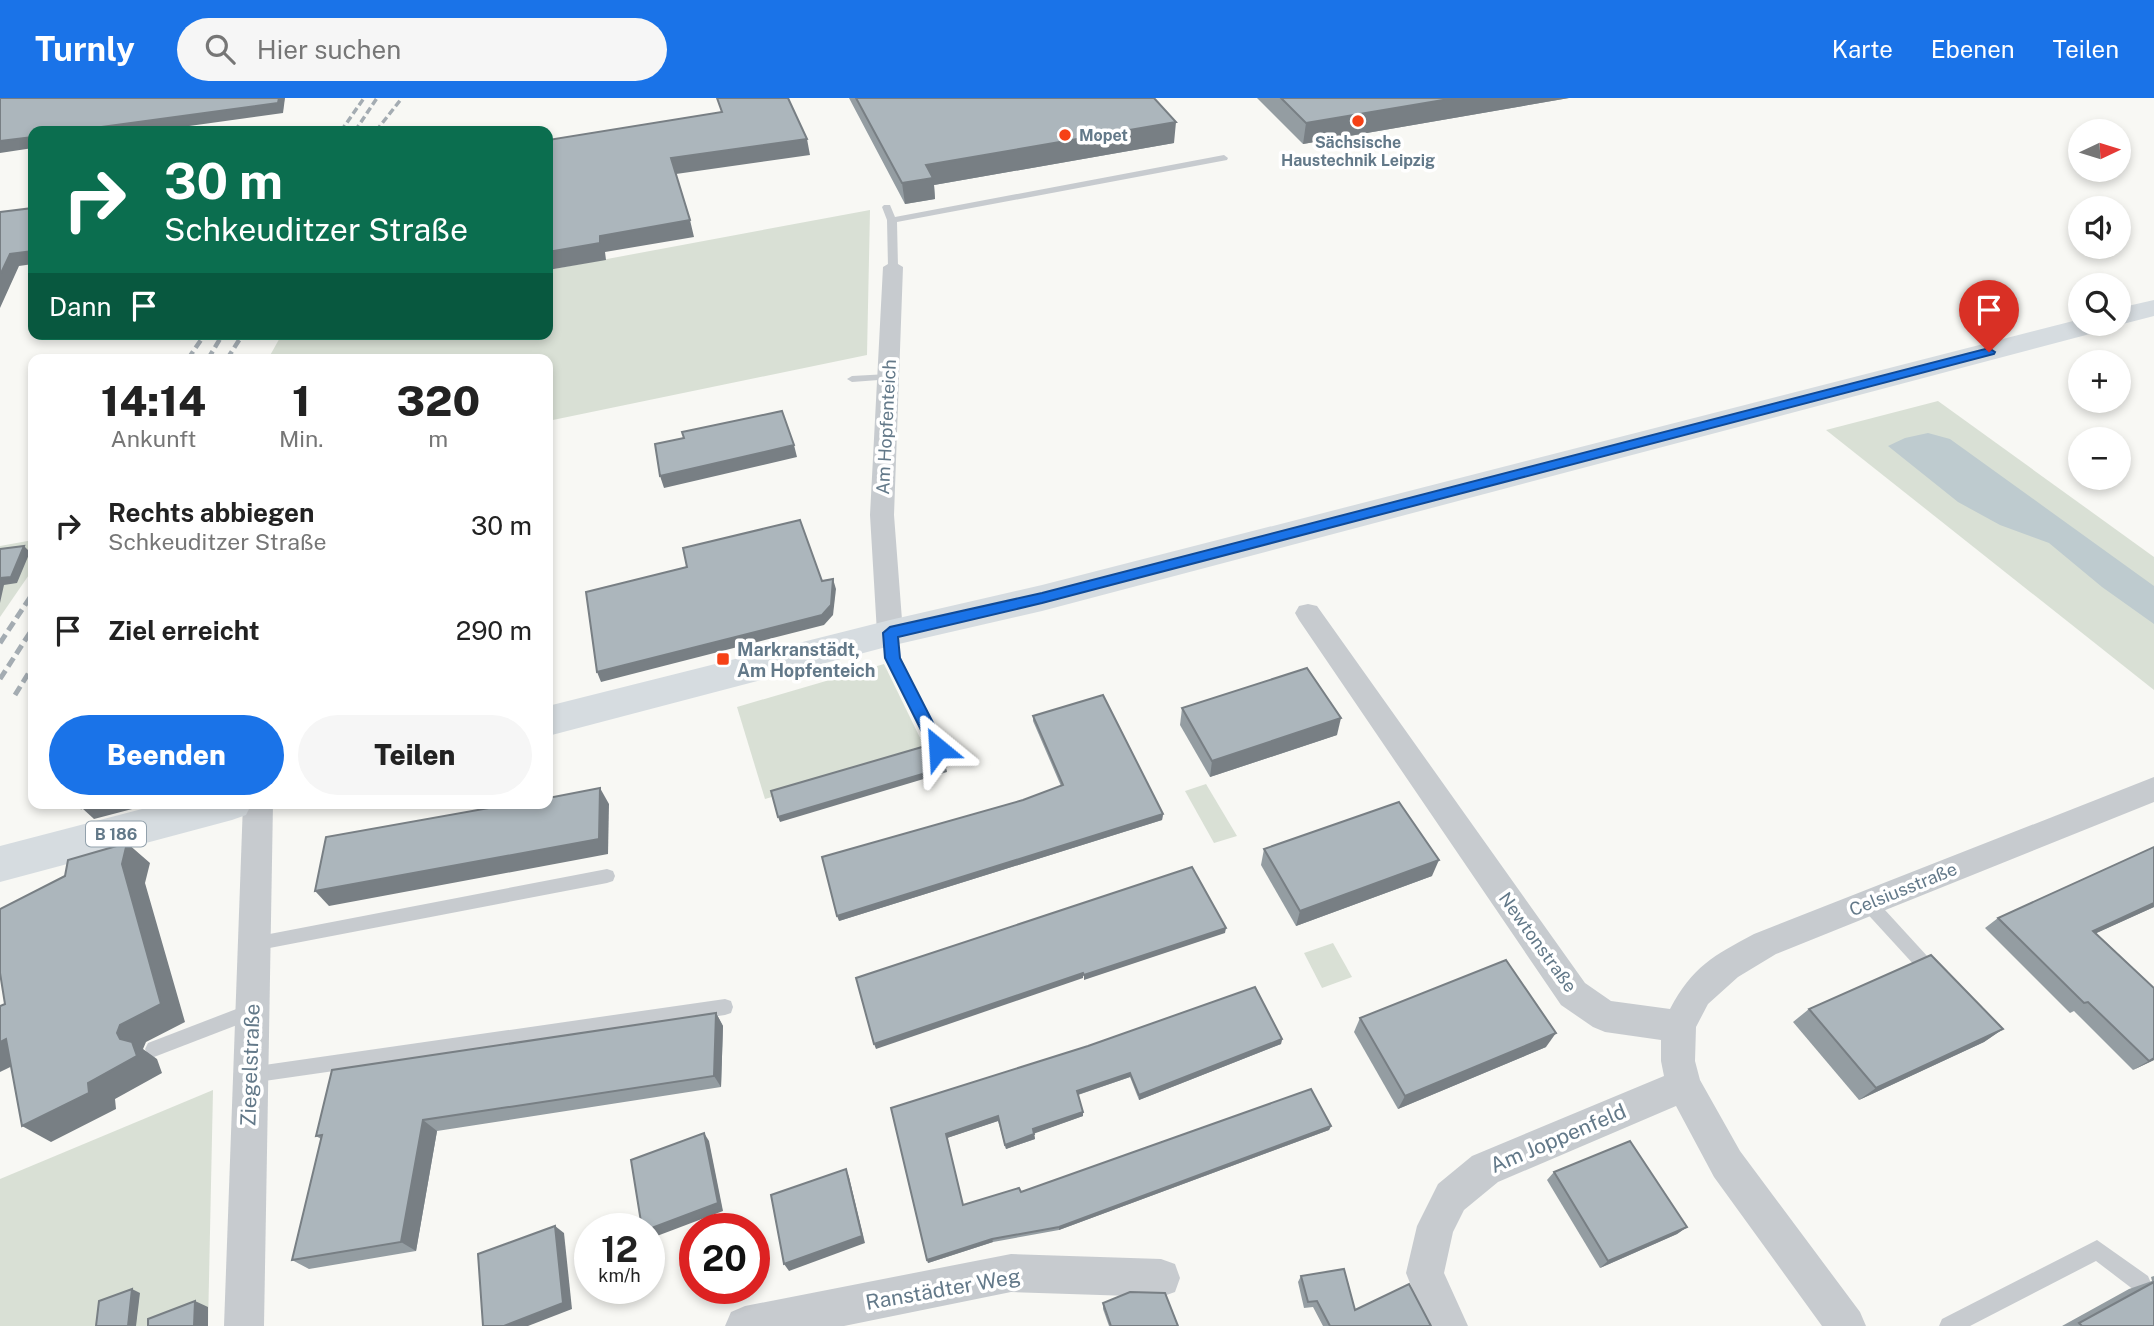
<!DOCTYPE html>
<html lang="de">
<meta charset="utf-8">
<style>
body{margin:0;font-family:"Public Sans",sans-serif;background:#f6f6f6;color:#222;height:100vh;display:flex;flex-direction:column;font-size:26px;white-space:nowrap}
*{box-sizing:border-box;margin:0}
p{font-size:23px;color:#767676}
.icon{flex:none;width:38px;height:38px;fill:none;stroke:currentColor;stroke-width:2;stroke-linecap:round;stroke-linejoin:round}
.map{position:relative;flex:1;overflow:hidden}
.drawer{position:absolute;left:28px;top:256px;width:525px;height:455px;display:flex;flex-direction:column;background:#fff;border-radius:14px;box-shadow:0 4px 10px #0003}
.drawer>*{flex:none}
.banner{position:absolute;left:28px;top:28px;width:525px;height:214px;border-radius:14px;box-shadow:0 4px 10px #0003;background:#0b6e4f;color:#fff;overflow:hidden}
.needle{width:46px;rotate:86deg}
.tools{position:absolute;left:2068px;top:21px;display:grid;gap:14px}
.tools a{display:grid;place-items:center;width:63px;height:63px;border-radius:50%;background:#fff;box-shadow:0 4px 10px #0003;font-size:35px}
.speed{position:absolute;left:574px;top:1115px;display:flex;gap:14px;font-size:35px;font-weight:700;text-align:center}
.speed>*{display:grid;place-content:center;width:91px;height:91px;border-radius:50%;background:#fff;box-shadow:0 4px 10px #0003;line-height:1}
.speed small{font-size:18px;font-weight:400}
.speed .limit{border:10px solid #d22;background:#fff;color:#111}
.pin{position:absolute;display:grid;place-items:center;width:60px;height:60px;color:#fff;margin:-72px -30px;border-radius:50% 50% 50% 0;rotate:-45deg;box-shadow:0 0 7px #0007}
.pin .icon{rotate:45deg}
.me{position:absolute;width:77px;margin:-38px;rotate:333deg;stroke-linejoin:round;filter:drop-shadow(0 0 5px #0008)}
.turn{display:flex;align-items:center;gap:24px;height:147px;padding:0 21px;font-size:32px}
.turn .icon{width:91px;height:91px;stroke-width:2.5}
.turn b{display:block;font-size:49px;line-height:60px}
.then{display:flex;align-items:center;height:66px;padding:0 21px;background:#0003;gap:14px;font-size:26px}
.eta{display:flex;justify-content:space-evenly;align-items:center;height:119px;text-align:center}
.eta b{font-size:42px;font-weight:800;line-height:49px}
.button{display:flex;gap:14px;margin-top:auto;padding:14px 21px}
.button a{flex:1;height:80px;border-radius:42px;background:#1a73e8;color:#fff;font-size:28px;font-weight:800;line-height:80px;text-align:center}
.button a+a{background:#f6f6f6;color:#222}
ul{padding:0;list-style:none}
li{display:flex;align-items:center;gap:21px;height:105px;padding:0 21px}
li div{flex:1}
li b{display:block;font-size:26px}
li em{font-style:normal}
header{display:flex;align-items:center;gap:42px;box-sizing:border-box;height:98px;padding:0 35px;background:#1a73e8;color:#fff}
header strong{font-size:33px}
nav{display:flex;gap:38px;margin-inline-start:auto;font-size:24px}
.search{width:490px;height:63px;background:#f6f6f6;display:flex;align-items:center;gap:18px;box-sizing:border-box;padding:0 24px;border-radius:38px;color:#767676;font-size:26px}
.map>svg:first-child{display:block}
</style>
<header>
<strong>Turnly</strong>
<div class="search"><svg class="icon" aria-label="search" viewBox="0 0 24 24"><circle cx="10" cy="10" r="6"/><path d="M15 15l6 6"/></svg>Hier suchen</div>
<nav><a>Karte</a><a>Ebenen</a><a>Teilen</a></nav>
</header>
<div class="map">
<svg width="2154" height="1228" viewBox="0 0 2154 1228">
<rect width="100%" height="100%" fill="#f8f8f4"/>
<g fill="#d9e0d5">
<polygon points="870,112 867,257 548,323 548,261 268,261 282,236 548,236 548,172"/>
<polygon points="1938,303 2154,459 2154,592 1826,332"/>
<polygon points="33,442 33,471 0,519 0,448"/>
<polygon points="884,566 927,654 765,701 737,609"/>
<polygon points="1206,686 1237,738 1214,745 1185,693"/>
<polygon points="1333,845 1352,879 1322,890 1304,855"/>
<polygon points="213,992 208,1228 0,1228 0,1081"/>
</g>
<polygon fill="#becbcf" points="1928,335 1950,341 2154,488 2154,526 2102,489 2049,445 2000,427 1958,404 1888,348 1905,340"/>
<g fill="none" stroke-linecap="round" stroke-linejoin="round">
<g fill="#c7cbcf" fill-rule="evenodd">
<polygon points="1224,57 1228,60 1227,62 897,124 898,169 893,172 888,169 887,122 882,109 884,107 890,107 895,119"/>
<polygon points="888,276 892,277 892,281 852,284 847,281 852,278"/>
<polygon points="890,530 897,535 900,560 945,650 943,654 933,654 886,560 883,535"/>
<polygon points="607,771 613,773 615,778 613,783 607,785 254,853 248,851 246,846 248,841 254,839"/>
<polygon points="1868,798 1874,800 1939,871 1941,876 1939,881 1933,884 1927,881 1862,810 1860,805 1862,800"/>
<polygon points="725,901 731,903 733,909 731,915 725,917 251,985 245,983 242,977 245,971 251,969"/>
<polygon points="252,905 258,907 260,913 258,919 154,959 148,957 145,951 148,945"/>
<polygon points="2097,1142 2148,1178 2151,1185 2148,1192 2141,1195 2134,1192 2096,1163 1970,1228 1939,1228 1942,1221"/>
</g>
<g fill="#c7cbcf" fill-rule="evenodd">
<polygon points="893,163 903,169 894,417 903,535 899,542 890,545 881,542 877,535 870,417 883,169"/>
<path d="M1308,506L1317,508L1585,885L1611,903L1670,911C1693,868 1713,858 1754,836L2154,679V704L1776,856L1738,879L1708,906L1696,929L1695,963L1700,982L1740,1053L1860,1214L1866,1228H1822L1714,1079L1676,1008L1498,1084L1464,1112L1453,1134L1444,1175L1468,1228H1427L1406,1175L1417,1128L1438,1086L1472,1058L1664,978L1661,963V942L1605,934L1593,929L1561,907L1299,522L1295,515L1299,508Z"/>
<polygon points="243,705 273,705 264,1228 224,1228"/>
<polygon points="1011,1156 1161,1161 1175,1166 1180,1180 1175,1194 1161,1199 1011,1194 844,1228 725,1228 731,1214 745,1208"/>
</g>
<g fill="#d6dce0" fill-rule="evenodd">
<polygon points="2154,202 2154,218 2119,227 2112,226 2119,226 2119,210"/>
<polygon points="2081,221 2081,226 2109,226 2105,232 1042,513 890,548 548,638 548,608 890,522 1042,487"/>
<polygon points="165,705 252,705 246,717 232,722 0,784 0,748"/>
</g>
<g stroke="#a4acb2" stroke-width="3.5" stroke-dasharray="7 3.5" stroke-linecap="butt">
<polyline points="341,33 364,0"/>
<polyline points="355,33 377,0"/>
<polyline points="376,33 402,0"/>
</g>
<g stroke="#a4acb2" stroke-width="4.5" stroke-dasharray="9 4.5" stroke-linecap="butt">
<polyline points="188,261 205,236"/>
<polyline points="208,261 223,236"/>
<polyline points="227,261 243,236"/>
</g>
<g stroke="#a4acb2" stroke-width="5" stroke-dasharray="10 5" stroke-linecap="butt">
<polyline points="0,545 33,495"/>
<polyline points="0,581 33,530"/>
<polyline points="15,597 33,568"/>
</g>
</g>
<g fill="#949da2">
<polygon points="849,0 1154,0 1174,45 934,87 935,101 905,106"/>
<polygon points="1257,0 1569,0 1303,46"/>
<polygon points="1182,610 1337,637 1210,679 1180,627"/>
<polygon points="1033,618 1163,716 1162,722 839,823 1023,702 1061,688 1033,623"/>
<polygon points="2154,749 2154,809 2096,835 2154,890 2154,962 2133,972 2074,913 2070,915 1985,830 1998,820"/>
<polygon points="1264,751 1432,778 1296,828 1261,767"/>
<polygon points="1809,911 2003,931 1984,944 1859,1002 1793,924"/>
<polygon points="716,915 723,928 721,989 437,1033 416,1153 309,1171 292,1162 321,1041 316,1038"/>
<polygon points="1360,920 1546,949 1398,1011 1354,934"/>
<polygon points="1282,941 1281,946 1139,1002 1130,979 1078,997 1083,1018 1034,1035 1035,1041 1006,1051 998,1023 947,1040 963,1107 1331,1028 1329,1032 1059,1132 993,1144 928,1165 891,1010"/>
<polygon points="1554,1074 1687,1129 1677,1136 1600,1170 1547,1082"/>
<polygon points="1301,1178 1355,1212 1431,1228 1323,1228 1313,1209 1304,1210 1298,1184"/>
<polygon points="2154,1178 2154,1228 2062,1228 2129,1191 2152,1183 2151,1179"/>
<polygon points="1103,1205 1178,1228 1109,1228 1103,1211"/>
</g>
<g fill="#787f84">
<polygon points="279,0 285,0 283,15 153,33 72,33"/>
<polygon points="1455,0 1569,0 1303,46 1306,25"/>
<polygon points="1176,24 1174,45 934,87 935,101 905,106 902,85 926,67"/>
<polygon points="33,39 33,50 0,55 0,43"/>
<polygon points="807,41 810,57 676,76 671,60"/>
<polygon points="690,122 694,139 605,154 606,162 548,172 548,154 600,138"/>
<polygon points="33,153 33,166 19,168 0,210 0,177 10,156"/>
<polygon points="794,347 797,359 664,390 660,378"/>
<polygon points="24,448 30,454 17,485 4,487 0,505 0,480"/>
<polygon points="833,481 836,491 833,517 824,527 601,584 597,574"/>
<polygon points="1341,620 1337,637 1210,679 1212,663"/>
<polygon points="946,669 947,674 780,724 778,719"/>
<polygon points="600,690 609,706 608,756 329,808 315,793"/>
<polygon points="100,705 155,705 94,721 82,710"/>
<polygon points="1163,716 1162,722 839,823 837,818"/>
<polygon points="127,745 150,765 145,785 185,924 146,944 143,951 157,961 162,975 115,1001 116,1011 51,1044 22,1028 88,985 120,941 117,935 122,766"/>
<polygon points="1439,762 1432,778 1296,828 1300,813"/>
<polygon points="2154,805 2154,809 2079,843 2093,833"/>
<polygon points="1226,830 1225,835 1084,882 1084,877"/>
<polygon points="1083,875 1083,880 876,951 874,946"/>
<polygon points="716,915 723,928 721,989 714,978"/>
<polygon points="2003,931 1984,944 1859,1002 1876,990"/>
<polygon points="1556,935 1546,949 1398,1011 1405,998"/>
<polygon points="6,941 35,957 0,974 0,944"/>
<polygon points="1282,941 1281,946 1139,1002 1139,997"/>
<polygon points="2154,960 2154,962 2133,972"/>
<polygon points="1130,975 1130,979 1077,997 1077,993"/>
<polygon points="1083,1014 1083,1018 1033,1036 1033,1031"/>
<polygon points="998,1018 998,1023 947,1040 946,1036"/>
<polygon points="423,1022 437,1033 416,1153 401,1144"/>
<polygon points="1331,1028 1329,1032 1059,1132 1059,1129"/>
<polygon points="704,1035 709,1043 723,1113 649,1141 649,1131"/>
<polygon points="1034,1036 1035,1041 1006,1051 1005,1047"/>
<polygon points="846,1071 849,1079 865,1145 789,1173 784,1166"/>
<polygon points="555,1128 564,1135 572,1211 528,1228 504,1228"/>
<polygon points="1687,1129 1677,1136 1600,1170 1608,1163"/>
<polygon points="992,1141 993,1144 928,1165 927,1162"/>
<polygon points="132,1191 140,1195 136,1228 128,1228"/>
<polygon points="195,1203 208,1209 208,1228 194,1228"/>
</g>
<g fill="#acb6bc" stroke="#787f84" stroke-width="2">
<polygon points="0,0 279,0 278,5 72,33 33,33 33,39 0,43"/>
<polygon points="717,0 788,0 807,41 671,60 690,122 600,138 600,145 548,154 548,42 722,14"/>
<polygon points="856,0 1154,0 1176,24 926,67 933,80 902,85"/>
<polygon points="1281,0 1455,0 1306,25"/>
<polygon points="33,110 33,153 10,156 0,177 0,114"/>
<polygon points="782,313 794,347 660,378 655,346 684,340 682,334"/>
<polygon points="800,422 822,483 833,481 831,507 822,517 597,574 586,494 687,469 683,450"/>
<polygon points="24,448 11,479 0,480 0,451"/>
<polygon points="1307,570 1341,620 1212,663 1182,610"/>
<polygon points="1103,597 1163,716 837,818 822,759 1023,702 1063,687 1033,618"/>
<polygon points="929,647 932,651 941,651 946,669 778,719 771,693"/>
<polygon points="600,690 599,741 315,793 326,739 517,705 548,705 548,700"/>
<polygon points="1399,704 1439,762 1300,813 1264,751"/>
<polygon points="83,705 100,705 82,710"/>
<polygon points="127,745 122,766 161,906 120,927 117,935 120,941 132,944 137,958 88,985 89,995 22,1028 6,941 0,944 0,908 5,906 0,875 0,811 65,778 68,762"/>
<polygon points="2154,749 2154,805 2093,833 2154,890 2154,960 2149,963 2088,904 2084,905 1998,820"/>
<polygon points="1192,769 1226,830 1084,877 1083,875 874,946 856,880"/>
<polygon points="1931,857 2003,931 1876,990 1809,911"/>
<polygon points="1506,862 1556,935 1405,998 1360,920"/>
<polygon points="1255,889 1282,941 1139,997 1130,975 1077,993 1083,1014 1033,1031 1034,1036 1005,1047 998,1018 946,1036 963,1107 1019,1090 1021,1094 1311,991 1331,1028 1059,1129 992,1141 927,1162 891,1010 1088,948"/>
<polygon points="716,915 714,978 423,1022 401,1144 292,1162 322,1037 316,1038 332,972"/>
<polygon points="704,1035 718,1105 649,1131 642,1130 631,1062"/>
<polygon points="1630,1043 1687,1129 1608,1163 1554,1074"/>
<polygon points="846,1071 862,1138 784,1166 771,1097"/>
<polygon points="555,1128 563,1205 504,1228 483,1228 478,1156"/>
<polygon points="1344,1171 1355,1212 1409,1186 1431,1228 1330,1228 1317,1203 1308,1204 1301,1178"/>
<polygon points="2154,1184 2154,1228 2082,1228 2079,1225"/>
<polygon points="132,1191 128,1228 96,1228 99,1203"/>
<polygon points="1130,1194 1165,1195 1178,1228 1111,1228 1103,1205"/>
<polygon points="195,1203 194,1228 148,1228 148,1221"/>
</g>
<polygon fill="#1a73e8" stroke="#114b97" stroke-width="2" points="1989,250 1995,254 1994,256 1042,505 898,539 900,560 946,650 944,654 932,654 885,560 883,535 890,529 1042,495"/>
<g fill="#f64116" stroke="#fff" stroke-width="2.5">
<circle cx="1358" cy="23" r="7"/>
<circle cx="1065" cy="37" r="7"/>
<rect x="716" y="554" width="14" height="14" rx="3.5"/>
</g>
<g text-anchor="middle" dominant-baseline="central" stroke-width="7" stroke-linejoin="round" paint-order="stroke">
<g font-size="16" font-weight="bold" fill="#637989" stroke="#fff" text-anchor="start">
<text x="1079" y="37">Mopet</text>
<text x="1358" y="44" text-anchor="middle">Sächsische<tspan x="1358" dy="18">Haustechnik Leipzig</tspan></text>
</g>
<rect fill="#fff" stroke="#92a1ac" stroke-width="2" x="86" y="723.5" width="60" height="25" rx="5"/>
<g font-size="16" font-weight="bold" fill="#637989">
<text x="116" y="736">B 186</text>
</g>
<g font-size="18" fill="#637989" stroke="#fff">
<text transform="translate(886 329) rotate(-87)">Am Hopfenteich</text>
<text transform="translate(1903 791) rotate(-22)">Celsiusstraße</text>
<text transform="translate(1538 844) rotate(54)">Newtonstraße</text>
</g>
<g font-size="18" font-weight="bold" fill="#637989" stroke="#fff" text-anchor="start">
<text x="737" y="551">Markranstädt,<tspan x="737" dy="21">Am Hopfenteich</tspan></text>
</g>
<g font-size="21" fill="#637989" stroke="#fff">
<text transform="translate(250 967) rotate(-88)">Ziegelstraße</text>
<text transform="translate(1558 1040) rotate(-23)">Am Joppenfeld</text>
<text transform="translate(943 1191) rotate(-10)">Ranstädter Weg</text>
</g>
</g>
</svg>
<div class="tools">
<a><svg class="needle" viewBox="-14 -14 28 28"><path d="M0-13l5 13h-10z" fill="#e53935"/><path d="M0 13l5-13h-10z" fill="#767676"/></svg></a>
<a><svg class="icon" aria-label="sound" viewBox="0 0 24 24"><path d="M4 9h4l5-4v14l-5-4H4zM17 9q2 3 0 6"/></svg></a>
<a><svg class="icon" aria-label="search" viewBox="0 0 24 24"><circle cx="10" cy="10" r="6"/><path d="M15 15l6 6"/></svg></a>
<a>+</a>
<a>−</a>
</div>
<div class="speed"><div>12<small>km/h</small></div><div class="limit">20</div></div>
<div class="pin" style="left:1989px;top:254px;background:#d93025"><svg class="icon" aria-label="arrive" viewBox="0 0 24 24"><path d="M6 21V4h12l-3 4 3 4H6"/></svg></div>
<svg class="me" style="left:938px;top:650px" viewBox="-20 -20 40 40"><path d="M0-17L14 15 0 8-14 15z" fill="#1a73e8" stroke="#fff" stroke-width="4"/></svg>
<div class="banner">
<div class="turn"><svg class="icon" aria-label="right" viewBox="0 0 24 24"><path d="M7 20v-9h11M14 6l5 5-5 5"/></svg><div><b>30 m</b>Schkeuditzer Straße</div></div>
<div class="then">Dann<svg class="icon" aria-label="arrive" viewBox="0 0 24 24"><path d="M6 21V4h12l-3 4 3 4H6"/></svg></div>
</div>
<section class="drawer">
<div class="eta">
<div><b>14:14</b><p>Ankunft</p></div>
<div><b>1</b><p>Min.</p></div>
<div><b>320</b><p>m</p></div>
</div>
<ul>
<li><svg class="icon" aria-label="right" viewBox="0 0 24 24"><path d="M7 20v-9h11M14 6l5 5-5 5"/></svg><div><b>Rechts abbiegen</b><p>Schkeuditzer Straße</p></div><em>30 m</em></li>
<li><svg class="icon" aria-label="arrive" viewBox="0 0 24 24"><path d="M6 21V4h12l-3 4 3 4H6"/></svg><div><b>Ziel erreicht</b></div><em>290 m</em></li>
</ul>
<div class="button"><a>Beenden</a><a>Teilen</a></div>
</section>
</div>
